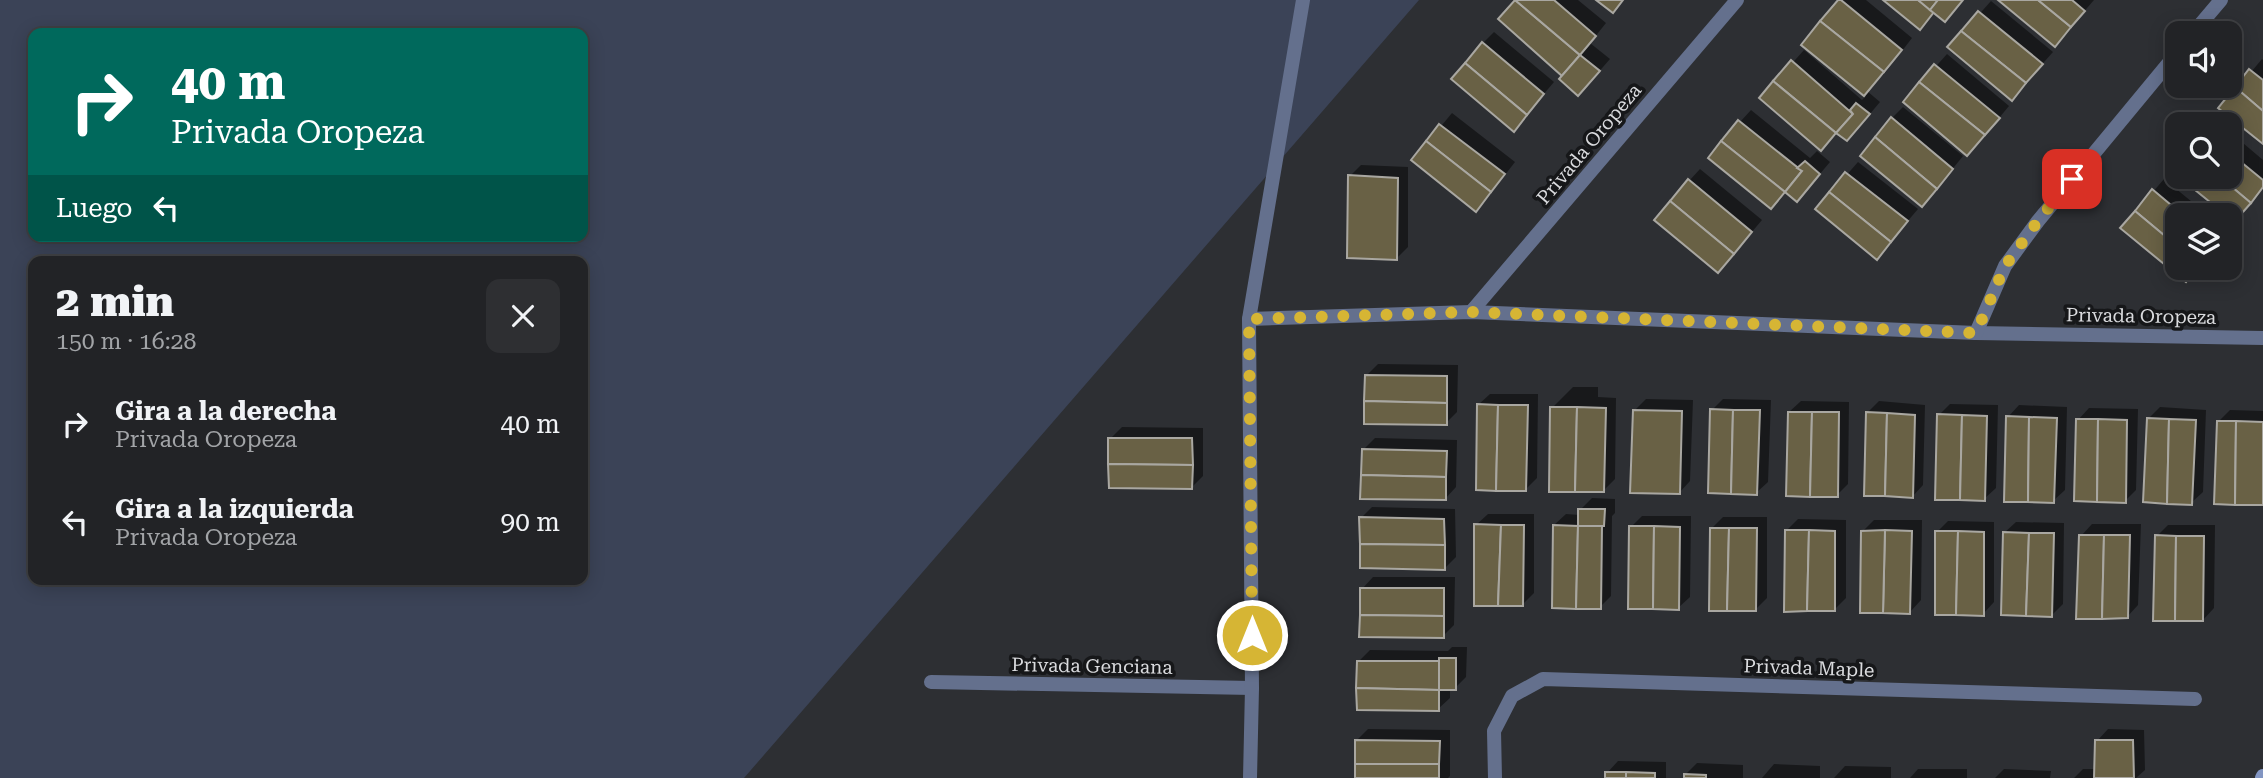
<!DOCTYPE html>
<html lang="es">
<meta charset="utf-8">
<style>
body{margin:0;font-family:"Roboto Serif",serif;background:#2e2f32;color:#f1f3f6;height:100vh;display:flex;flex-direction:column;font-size:26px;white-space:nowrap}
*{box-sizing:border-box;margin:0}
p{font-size:23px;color:#a2a4a7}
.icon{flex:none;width:38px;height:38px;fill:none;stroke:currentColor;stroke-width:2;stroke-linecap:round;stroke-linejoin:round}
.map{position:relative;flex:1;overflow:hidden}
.drawer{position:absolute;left:28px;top:256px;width:560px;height:329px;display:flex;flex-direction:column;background:#222326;border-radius:14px;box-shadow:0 4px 18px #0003,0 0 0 2px #3f4043}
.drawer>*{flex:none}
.banner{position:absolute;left:28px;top:28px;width:560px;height:214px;border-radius:14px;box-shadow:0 4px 18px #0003,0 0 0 2px #3f4043;background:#00695c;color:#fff;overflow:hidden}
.buttons{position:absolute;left:2165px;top:21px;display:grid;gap:14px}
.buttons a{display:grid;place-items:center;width:77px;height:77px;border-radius:14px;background:#222326;box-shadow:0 4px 18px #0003,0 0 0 2px #3f4043;font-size:35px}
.pin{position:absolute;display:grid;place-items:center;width:60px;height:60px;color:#fff;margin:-30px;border-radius:14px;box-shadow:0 4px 10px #0006}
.me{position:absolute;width:77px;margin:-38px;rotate:0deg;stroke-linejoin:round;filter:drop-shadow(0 0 5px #0008)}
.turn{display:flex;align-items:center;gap:24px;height:147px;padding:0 28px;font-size:32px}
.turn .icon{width:91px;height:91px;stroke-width:2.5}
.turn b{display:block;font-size:49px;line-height:60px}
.then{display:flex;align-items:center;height:66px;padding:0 28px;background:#0003;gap:14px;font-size:26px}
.round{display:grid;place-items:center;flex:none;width:74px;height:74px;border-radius:14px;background:#2e2f32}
.summary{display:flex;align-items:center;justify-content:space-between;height:119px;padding:0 28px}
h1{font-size:42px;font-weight:800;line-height:52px}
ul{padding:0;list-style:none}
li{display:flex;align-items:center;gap:21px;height:98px;padding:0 28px}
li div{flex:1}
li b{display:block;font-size:26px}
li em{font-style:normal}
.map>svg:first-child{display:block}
</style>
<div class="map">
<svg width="2263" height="778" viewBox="0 0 2263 778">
<rect width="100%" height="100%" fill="#2d2f33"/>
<path fill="#3b4357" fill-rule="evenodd" d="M0,0H1419L744,778H0ZM33,33H583V236H33ZM33,261H583V579H33Z"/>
<g fill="#0007">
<polygon points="1517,0 1578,0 1606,23 1590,43 1610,59 1589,83 1564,75"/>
<polygon points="1840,0 1866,0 1912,38 1885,73 1867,91 1880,102 1858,128 1837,132 1762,97 1804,50 1862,100 1866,96 1803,44"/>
<polygon points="2000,0 2094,0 2055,45"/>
<polygon points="1991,1 2053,52 2012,98 1950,47"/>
<polygon points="1494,32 1554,82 1514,129 1483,43"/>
<polygon points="1947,54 2009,106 1979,142 1905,101"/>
<polygon points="2262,59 2263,60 2263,142 2221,108"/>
<polygon points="1903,107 1963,156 1933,193 1892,118"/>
<polygon points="1751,110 1810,158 1817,151 1830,162 1808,188 1786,191 1771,207 1740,122"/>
<polygon points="1452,113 1515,162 1487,198 1476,209 1413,160"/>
<polygon points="2212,118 2220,124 2206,124"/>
<polygon points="2230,132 2263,160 2263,187 2234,220 2182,177 2230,177"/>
<polygon points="1858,162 1918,209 1877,257 1817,209"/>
<polygon points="1361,165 1408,167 1408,247 1397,258 1350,176"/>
<polygon points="1700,169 1762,220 1729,259 1689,181"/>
<polygon points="2164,179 2208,215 2177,215 2177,268 2198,268 2186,280 2122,228"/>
<polygon points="1378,364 1458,365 1457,412 1446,423 1366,376"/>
<polygon points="1573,387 1598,387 1598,397 1616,398 1615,479 1603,491 1552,408"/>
<polygon points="1490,394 1538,394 1537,478 1526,489 1478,405"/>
<polygon points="1646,399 1693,400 1690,481 1679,493 1635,410"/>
<polygon points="1723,399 1771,400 1768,482 1756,493 1712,410"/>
<polygon points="1801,401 1849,402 1848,484 1837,495 1789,412"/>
<polygon points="1879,401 1925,405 1923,485 1912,497 1867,413"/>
<polygon points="1950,404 1998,405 1996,488 1984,499 1939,415"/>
<polygon points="2019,405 2067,407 2065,490 2053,501 2008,417"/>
<polygon points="2160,407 2206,410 2203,492 2191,503 2149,418"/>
<polygon points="2089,408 2138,409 2136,490 2125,501 2078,420"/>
<polygon points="2230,410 2263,411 2263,504 2219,421"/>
<polygon points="1122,427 1203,428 1203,476 1192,487 1110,439"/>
<polygon points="1375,438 1457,440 1456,487 1445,499 1364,449"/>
<polygon points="1592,498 1615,499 1615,513 1612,516 1611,596 1600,607 1554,525 1566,514 1580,515 1580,510"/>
<polygon points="1372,507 1455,509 1456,557 1444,569 1361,518"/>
<polygon points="1488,514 1534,514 1534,593 1522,605 1476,525"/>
<polygon points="1642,516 1691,516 1690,597 1678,608 1631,527"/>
<polygon points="1723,517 1767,517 1767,598 1755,610 1712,528"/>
<polygon points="1798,519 1846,520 1846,598 1834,610 1786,531"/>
<polygon points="1874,520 1922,520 1921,600 1910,612 1863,531"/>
<polygon points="1948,521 1994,522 1994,602 1983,614 1937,532"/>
<polygon points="2016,522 2064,523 2063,604 2052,615 2004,533"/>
<polygon points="2092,524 2141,524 2138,605 2127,617 2081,536"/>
<polygon points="2168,525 2215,525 2214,608 2203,620 2157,536"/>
<polygon points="1373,577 1455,577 1454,625 1443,636 1362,589"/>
<polygon points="1452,647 1467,647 1466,677 1455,688 1450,688 1450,698 1438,709 1359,661 1370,650 1448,651"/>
<polygon points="1368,729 1450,730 1450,776 1448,778 1357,778 1357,740"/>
<polygon points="2108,729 2144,730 2145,770 2136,778 2074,778 2083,769 2096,769 2097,741"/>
<polygon points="1618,761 1666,762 1666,778 1607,778 1607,773"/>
<polygon points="1697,763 1743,765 1743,778 1685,778 1685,775"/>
<polygon points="1774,764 1820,766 1820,778 1762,778"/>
<polygon points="1845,766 1891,767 1891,778 1834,778"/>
<polygon points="1918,769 1967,769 1967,778 1910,778"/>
<polygon points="2004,769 2051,771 2050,778 1995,778"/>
</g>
<g fill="#696145" stroke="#a9a7a1" stroke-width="2">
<polygon points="1515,0 1580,55 1562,76 1498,19"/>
<polygon points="1515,0 1554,0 1596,36 1580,55"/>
<polygon points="1596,0 1623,0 1613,13"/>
<polygon points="1838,0 1841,0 1902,50 1884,72 1820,21"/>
<polygon points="1883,0 1918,0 1934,12 1920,30"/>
<polygon points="1918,0 1938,0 1930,10"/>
<polygon points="1938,0 1963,0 1945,22 1930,10"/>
<polygon points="1998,0 2038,0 2071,27 2055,47"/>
<polygon points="2038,0 2072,0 2085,11 2071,27"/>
<polygon points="1978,11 2043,64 2026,83 1961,31"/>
<polygon points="1820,21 1884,72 1864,96 1801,45"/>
<polygon points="1961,31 2026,83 2012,101 1947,47"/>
<polygon points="1482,42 1544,94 1527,115 1465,63"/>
<polygon points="1580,55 1600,71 1578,96 1559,79"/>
<polygon points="1791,60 1853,114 1836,133 1773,81"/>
<polygon points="1465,63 1527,115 1514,132 1451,79"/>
<polygon points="1934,64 2000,118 1985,135 1919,82"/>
<polygon points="2249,69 2263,80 2263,111 2235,87"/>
<polygon points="1773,81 1836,133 1821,151 1759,98"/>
<polygon points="1919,82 1985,135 1967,156 1903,102"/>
<polygon points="2235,87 2263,111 2263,144 2218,108"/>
<polygon points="1856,103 1870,114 1847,141 1836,133 1853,114 1850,110"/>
<polygon points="1891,117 1953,169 1937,189 1875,137"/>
<polygon points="1738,120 1802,171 1785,192 1721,141"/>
<polygon points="1439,124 1505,174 1491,192 1426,141"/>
<polygon points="1875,137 1937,189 1922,207 1860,156"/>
<polygon points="1426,141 1491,192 1476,212 1411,160"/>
<polygon points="1721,141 1785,192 1771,209 1708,158"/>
<polygon points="2230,153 2263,180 2263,187 2251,203 2220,177 2230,177"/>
<polygon points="2177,156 2177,175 2168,167"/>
<polygon points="1805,161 1820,174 1797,202 1785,192 1802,171 1797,168"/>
<polygon points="1845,172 1908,221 1891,242 1829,192"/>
<polygon points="1348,175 1398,178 1397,260 1347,258"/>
<polygon points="2179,177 2220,177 2251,203 2234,222 2230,215 2226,215"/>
<polygon points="1688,179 1752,232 1734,254 1670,201"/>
<polygon points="2152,189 2183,215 2177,215 2177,246 2135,211"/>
<polygon points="1829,192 1891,242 1877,260 1815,209"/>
<polygon points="1670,201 1734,254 1718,273 1654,220"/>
<polygon points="2135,211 2177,246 2177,268 2197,268 2186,282 2120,228"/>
<polygon points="1365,375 1447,376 1447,403 1364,401"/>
<polygon points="1364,401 1447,403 1447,425 1364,424"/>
<polygon points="1477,404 1498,405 1496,491 1476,490"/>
<polygon points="1498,405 1528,405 1526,491 1496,491"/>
<polygon points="1550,407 1577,407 1575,492 1549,492"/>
<polygon points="1577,407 1606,408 1604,492 1575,492"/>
<polygon points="1710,409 1733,410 1731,494 1708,493"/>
<polygon points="1633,410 1682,411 1680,494 1630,493"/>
<polygon points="1733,410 1760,410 1757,495 1731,494"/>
<polygon points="1788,412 1812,412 1810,497 1786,496"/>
<polygon points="1812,412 1839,412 1838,497 1810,497"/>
<polygon points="1866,412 1887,413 1885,496 1864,496"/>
<polygon points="1887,413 1915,415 1913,498 1885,496"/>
<polygon points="1937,414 1962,415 1960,500 1935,500"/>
<polygon points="1962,415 1987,416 1985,501 1960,500"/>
<polygon points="2006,416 2029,417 2028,502 2004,502"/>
<polygon points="2029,417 2057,418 2054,503 2028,502"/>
<polygon points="2147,418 2169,419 2167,504 2143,502"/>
<polygon points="2076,419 2098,419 2097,502 2074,501"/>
<polygon points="2098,419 2127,420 2126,503 2097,502"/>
<polygon points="2169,419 2196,420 2192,505 2167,504"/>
<polygon points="2217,421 2236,421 2235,505 2214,504"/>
<polygon points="2236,421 2263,422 2263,505 2235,505"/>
<polygon points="1108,438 1192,438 1193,465 1108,464"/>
<polygon points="1362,449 1447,451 1446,477 1361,475"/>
<polygon points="1108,464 1193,465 1192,489 1109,488"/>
<polygon points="1361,475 1446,477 1446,500 1360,499"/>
<polygon points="1578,509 1605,509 1604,526 1578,526"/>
<polygon points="1359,517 1444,519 1445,545 1360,544"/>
<polygon points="1474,524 1501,525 1498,606 1474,606"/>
<polygon points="1501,525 1524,525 1523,606 1498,606"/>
<polygon points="1553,525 1578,526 1576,609 1552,608"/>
<polygon points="1578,526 1602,526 1601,609 1576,609"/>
<polygon points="1629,526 1654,526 1653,609 1628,609"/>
<polygon points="1654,526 1680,527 1679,610 1653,609"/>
<polygon points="1710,528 1729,528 1727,611 1709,611"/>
<polygon points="1729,528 1757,528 1756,611 1727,611"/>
<polygon points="1785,530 1809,530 1807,611 1784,612"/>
<polygon points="1809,530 1835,531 1835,611 1807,611"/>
<polygon points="1885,530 1912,531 1910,614 1883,613"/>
<polygon points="1885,530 1883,613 1860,613 1861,531"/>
<polygon points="1935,531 1958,531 1956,615 1935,615"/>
<polygon points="1958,531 1984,532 1984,616 1956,615"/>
<polygon points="2003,532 2029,533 2026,616 2001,615"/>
<polygon points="2029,533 2054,533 2052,617 2026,616"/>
<polygon points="2079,535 2104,535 2102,619 2076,619"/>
<polygon points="2104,535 2130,535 2128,618 2102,619"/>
<polygon points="2155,535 2176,536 2175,621 2153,621"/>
<polygon points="2176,536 2204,536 2203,621 2175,621"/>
<polygon points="1360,544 1445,545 1445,570 1360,568"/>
<polygon points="1360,588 1444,588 1444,616 1360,615"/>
<polygon points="1360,615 1444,616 1444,638 1359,637"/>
<rect x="1439" y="658" width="17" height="32"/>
<polygon points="1357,661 1439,661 1439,690 1356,688"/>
<polygon points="1356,688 1439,690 1439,711 1357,710"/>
<polygon points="1355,740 1440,741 1439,764 1355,764"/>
<polygon points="2095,740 2133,740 2134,778 2094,778"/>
<rect x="1355" y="764" width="84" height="14"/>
<rect x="1605" y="772" width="21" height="6"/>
<polygon points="1626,772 1655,773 1655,778 1626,778"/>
<polygon points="1684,774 1706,775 1706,778 1684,778"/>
</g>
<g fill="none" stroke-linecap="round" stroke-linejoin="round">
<g stroke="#64708d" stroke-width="14">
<polyline points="2193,33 2221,0"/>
<polyline points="1471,312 1737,0"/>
<polyline points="1249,319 1471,312 1976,333 2263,338"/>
<polyline points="1976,333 2005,266 2038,221 2177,53"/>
<polyline points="931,682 1252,688"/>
<polyline points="1250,778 1252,688 1249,319 1303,0"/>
<polyline points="1495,778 1494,731 1512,696 1543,679 2195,699"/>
</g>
<polyline stroke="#8295c2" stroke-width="14" points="2262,778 2263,776"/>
</g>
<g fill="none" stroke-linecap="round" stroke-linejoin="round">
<polyline stroke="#d6b534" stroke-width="12" stroke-dasharray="0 21.6" points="1252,635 1249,319 1471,312 1976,333 2005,266 2038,221 2072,179"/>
</g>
<g text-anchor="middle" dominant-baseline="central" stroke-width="7" stroke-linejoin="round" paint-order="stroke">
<g font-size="19" fill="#dadbde" stroke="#161719">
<text transform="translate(1589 144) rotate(-50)">Privada Oropeza</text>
<text transform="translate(2141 316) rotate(1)">Privada Oropeza</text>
<text transform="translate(1092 666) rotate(1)">Privada Genciana</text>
<text transform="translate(1809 668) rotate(2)">Privada Maple</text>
</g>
</g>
</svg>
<div class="buttons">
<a><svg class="icon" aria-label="sound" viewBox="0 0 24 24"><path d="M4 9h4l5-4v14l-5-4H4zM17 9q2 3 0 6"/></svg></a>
<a><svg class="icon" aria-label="search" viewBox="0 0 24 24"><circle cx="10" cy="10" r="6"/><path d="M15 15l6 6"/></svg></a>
<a><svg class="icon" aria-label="layers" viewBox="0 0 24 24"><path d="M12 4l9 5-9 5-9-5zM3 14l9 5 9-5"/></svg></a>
</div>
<div class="pin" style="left:2072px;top:179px;background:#d93025"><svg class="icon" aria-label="arrive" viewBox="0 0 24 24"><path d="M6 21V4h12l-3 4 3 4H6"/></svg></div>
<svg class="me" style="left:1252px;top:635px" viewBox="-20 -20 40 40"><circle r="17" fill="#d6b534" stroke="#fff" stroke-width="3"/><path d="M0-11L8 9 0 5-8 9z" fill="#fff"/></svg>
<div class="banner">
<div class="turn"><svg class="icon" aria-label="right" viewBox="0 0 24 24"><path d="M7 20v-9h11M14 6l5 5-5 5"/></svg><div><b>40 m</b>Privada Oropeza</div></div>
<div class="then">Luego<svg class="icon" aria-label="left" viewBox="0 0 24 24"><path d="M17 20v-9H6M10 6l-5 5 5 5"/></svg></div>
</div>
<section class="drawer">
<div class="summary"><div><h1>2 min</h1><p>150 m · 16:28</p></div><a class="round"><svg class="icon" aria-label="close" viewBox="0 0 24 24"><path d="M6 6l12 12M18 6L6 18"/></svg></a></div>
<ul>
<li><svg class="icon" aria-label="right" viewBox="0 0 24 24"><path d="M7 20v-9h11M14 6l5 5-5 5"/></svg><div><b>Gira a la derecha</b><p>Privada Oropeza</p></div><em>40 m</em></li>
<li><svg class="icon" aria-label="left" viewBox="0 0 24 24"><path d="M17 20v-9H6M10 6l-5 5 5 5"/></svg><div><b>Gira a la izquierda</b><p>Privada Oropeza</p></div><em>90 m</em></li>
</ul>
</section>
</div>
